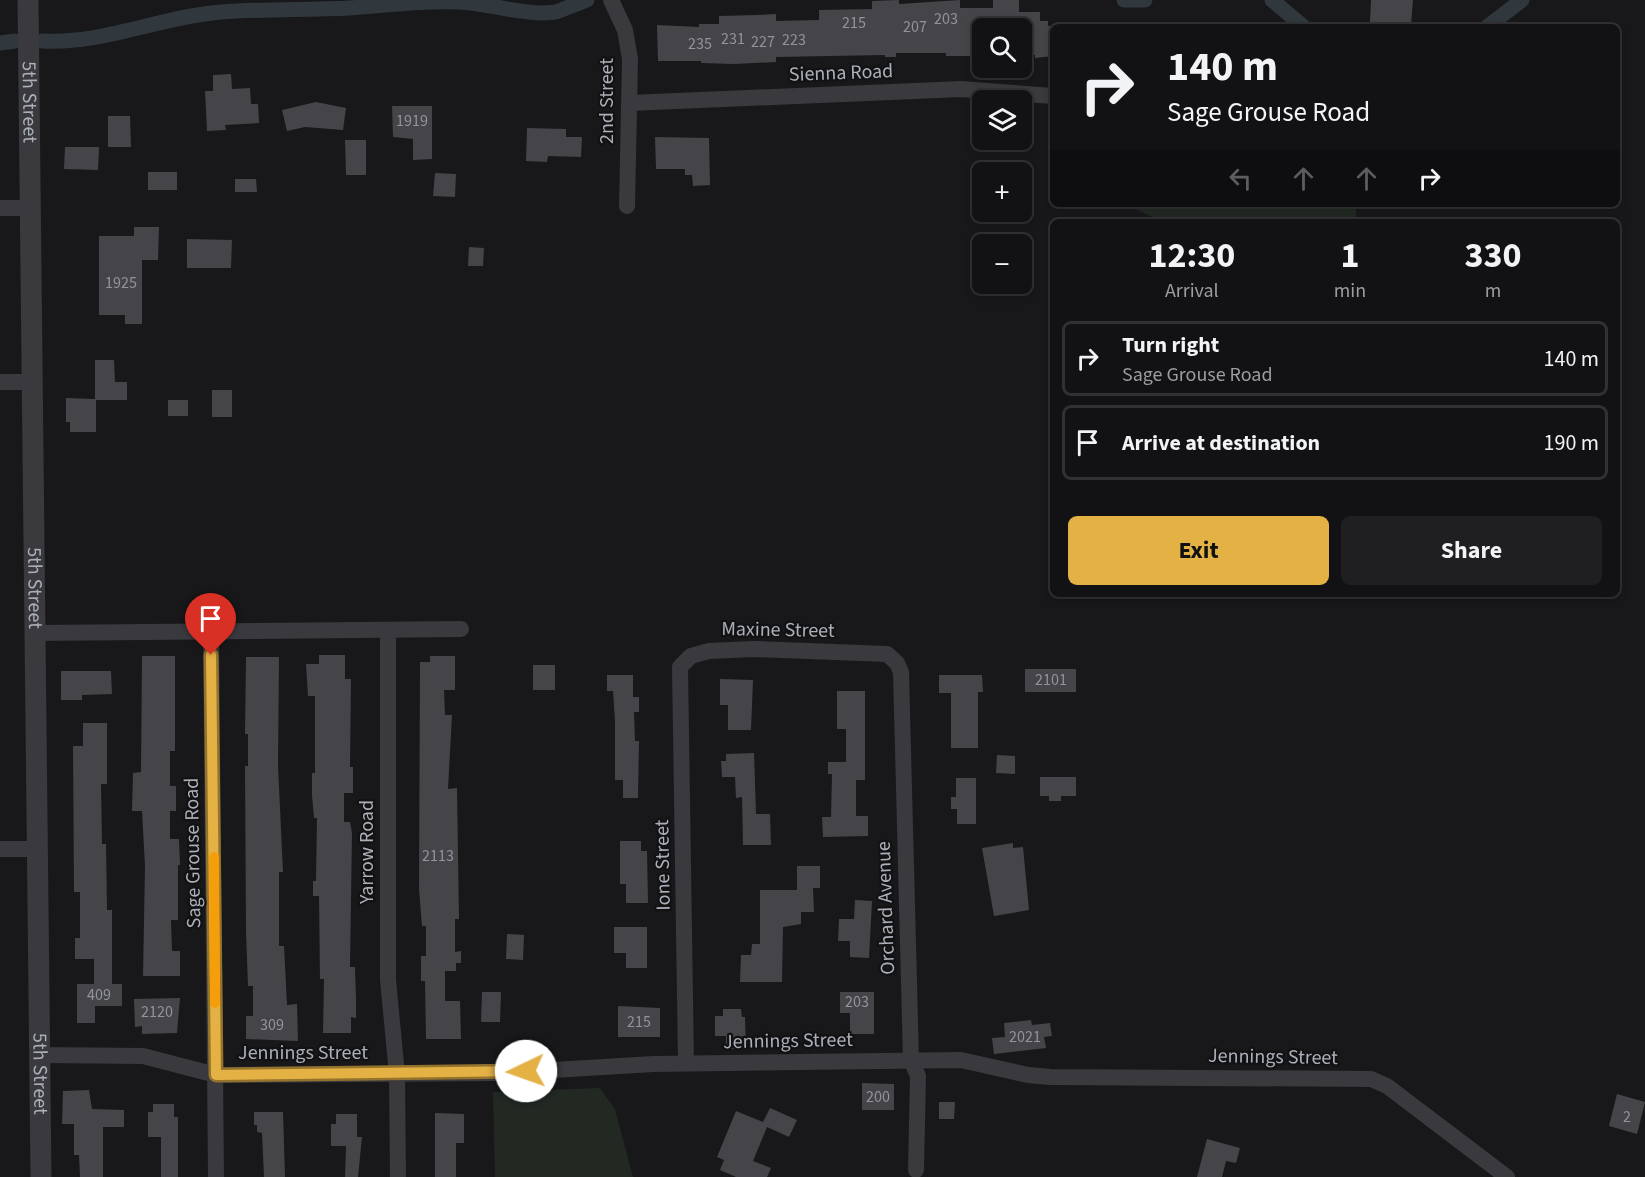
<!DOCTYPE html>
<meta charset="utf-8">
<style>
body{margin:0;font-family:"Source Sans 3",sans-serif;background:#1f1f21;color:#f1f3f6;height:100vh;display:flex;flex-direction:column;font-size:22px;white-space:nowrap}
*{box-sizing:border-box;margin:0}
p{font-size:20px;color:#9c9da0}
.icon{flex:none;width:33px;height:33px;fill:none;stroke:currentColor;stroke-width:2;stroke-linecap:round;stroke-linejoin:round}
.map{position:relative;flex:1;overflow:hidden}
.sheet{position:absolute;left:1050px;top:219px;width:570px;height:378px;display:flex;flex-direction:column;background:#121113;border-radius:9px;box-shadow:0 3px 9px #0003,0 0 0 2px #313133}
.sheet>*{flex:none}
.guide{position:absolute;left:1050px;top:24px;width:570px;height:183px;border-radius:9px;box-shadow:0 3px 9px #0003,0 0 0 2px #313133;background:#121113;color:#f1f3f6;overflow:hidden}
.buttons{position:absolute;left:972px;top:18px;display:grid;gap:12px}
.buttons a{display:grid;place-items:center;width:60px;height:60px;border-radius:9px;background:#121113;box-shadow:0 3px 9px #0003,0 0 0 2px #313133;font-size:30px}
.pin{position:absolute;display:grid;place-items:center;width:51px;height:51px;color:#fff;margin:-62px -26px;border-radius:50% 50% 50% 0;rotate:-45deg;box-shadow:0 0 6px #0007}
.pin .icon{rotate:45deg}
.me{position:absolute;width:66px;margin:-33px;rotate:267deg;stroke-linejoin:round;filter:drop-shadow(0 0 4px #0008)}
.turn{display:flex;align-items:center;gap:21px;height:126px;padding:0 18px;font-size:27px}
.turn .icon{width:78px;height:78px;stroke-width:2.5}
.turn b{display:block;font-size:42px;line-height:51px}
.lanes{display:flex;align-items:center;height:57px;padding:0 18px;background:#0003;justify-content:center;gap:30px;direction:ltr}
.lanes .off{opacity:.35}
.eta{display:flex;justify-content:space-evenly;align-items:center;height:102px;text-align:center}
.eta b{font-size:36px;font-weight:700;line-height:42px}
.action{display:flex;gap:12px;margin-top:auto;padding:12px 18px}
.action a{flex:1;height:69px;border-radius:9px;background:#e4b145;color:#111;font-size:24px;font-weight:700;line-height:69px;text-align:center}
.action a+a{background:#1f1f21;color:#f1f3f6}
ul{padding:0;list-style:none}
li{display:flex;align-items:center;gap:18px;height:75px;margin:0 12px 9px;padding:0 6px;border:3px solid #313133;border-radius:9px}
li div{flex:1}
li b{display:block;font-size:22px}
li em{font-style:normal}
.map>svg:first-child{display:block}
</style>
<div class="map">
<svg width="1645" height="1177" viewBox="0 0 1645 1177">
<rect width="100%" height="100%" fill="#181719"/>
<g fill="#222923">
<polygon points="1130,204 1356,204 1356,222 1163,222 1131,207"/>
<polygon points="600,1088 615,1109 633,1177 495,1177 493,1092"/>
</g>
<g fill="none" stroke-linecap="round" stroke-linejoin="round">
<g stroke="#30383e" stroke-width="15">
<polyline points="1124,0 1145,0"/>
<polyline points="1272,0 1304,27"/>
<polyline points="1487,27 1522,0"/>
<path d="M42,41C106,44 159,17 221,12C263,9 306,10 349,8C385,6 421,0 458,2C487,3 514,13 543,13L556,12L587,0"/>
<polyline points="0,43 15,41"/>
</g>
</g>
<g fill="#454549">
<polygon points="899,0 899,4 960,0 960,8 993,8 993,0 1019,0 1019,12 1040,12 1040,21 1048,21 1048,26 1053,26 1053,56 1035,58 1035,55 1028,55 1028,51 1024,51 1024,28 982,28 982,54 976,56 946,56 946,53 896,53 896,57 885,57 885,55 776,57 776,62 734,64 701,63 701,61 658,61 657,25 699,27 699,24 719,24 719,16 757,15 776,14 776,21 819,20 819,10 872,9 872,1"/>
<polygon points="1371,0 1413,0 1411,24 1370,22"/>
<polygon points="231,74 232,89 250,88 251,104 258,104 259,123 225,125 226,130 207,131 205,91 213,91 213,75"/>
<polygon points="316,102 346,108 343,130 305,127 287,131 282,110"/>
<polygon points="392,106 432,106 432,159 413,160 413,139 393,137"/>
<polygon points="108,116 130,116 131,147 108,147"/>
<polygon points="527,128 566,129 566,137 582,137 581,157 548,156 547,162 526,161"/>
<polygon points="655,137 709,138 710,185 693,186 692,175 685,175 685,169 656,169"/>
<polygon points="345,140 366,140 366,175 346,175"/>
<polygon points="65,147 99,147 98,170 64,169"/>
<rect x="148" y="172" width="29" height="18"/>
<polygon points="435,173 456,174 455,197 433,196"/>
<polygon points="235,179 256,179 257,192 235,192"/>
<polygon points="134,227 159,227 158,260 142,260 142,324 125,324 125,315 99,315 99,236 134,236"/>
<polygon points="187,239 232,240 231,268 187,268"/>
<polygon points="469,247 484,248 483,266 468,266"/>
<polygon points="95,360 114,360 115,382 127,382 127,400 96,400 96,432 70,432 70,422 66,422 66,398 95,399"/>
<rect x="212" y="390" width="20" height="27"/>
<rect x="168" y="400" width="20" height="16"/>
<polygon points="319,655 345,655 345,679 351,679 350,767 353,767 353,793 344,793 344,822 350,822 352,833 350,967 355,967 356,1000 356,1018 351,1017 351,1033 323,1033 324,979 320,979 319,896 313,896 313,881 316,881 317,818 314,818 312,795 312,773 315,773 315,696 308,696 306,664 319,664"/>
<polygon points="142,656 175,656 175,751 170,751 170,786 176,786 176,811 170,811 170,839 179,839 180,865 178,865 178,920 171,920 172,951 180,951 180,976 143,976 145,866 142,811 132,811 133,773 141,772"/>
<polygon points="430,656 455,656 455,690 444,690 445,715 452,715 448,789 457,788 459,919 455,919 455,952 461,951 461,963 456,963 456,971 445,971 445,1001 460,1001 461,1039 426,1039 425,981 421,981 421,956 426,956 426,926 422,926 419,889 420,662 430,662"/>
<polygon points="246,657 279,657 278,766 283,872 279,872 279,946 284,946 287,1005 297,1004 298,1041 246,1039 246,1016 253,1016 253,986 248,986 246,932 245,766 248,766 248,734 245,734"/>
<rect x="533" y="665" width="22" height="25"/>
<rect x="1025" y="669" width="51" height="23"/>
<polygon points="61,671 111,671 112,694 82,695 82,700 61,700"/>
<polygon points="607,675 633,675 633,697 639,697 639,712 634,712 635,741 639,741 638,798 623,798 623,780 615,780 615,721 613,691 607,691"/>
<polygon points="939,675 982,675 983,692 978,692 978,748 951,748 951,693 939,693"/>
<polygon points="720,679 753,680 751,730 728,730 728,705 720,705"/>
<polygon points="837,691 865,691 865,780 856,780 856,816 868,816 868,836 823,837 822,817 831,817 832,774 828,774 828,762 846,762 846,729 837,729"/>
<polygon points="83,723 107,723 107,784 101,784 102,844 106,844 107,910 112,910 112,984 122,984 122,1006 95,1006 95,1023 77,1023 77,984 94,984 94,959 75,959 75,938 80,938 80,892 74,892 73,746 83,746"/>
<polygon points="754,753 756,814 770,814 771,845 743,845 742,797 736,798 735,777 722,777 721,761 726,761 726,754"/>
<polygon points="997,755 1015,756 1015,774 996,773"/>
<polygon points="1040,777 1076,777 1076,796 1061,796 1061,801 1049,801 1049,796 1040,796"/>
<polygon points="956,778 976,778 976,824 957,824 957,809 951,809 951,797 956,797"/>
<polygon points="620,841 641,841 641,851 647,851 648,903 626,903 626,884 620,884"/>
<polygon points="1013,843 1013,848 1023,847 1029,910 994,916 982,848"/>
<polygon points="797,866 820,866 820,888 813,888 814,912 801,912 801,924 783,927 782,982 740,982 741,955 751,955 752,944 760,944 760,890 797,890"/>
<polygon points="855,900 872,901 869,958 850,957 850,941 838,941 839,919 854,919"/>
<polygon points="614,927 647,927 647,968 626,968 626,953 614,953"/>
<polygon points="507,934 524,935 523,960 506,959"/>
<polygon points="482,992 501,992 500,1022 481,1022"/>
<polygon points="840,992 874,992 874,1034 850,1034 850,1013 840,1013"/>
<polygon points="180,998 177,1033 142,1034 142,1026 135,1027 134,999"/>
<polygon points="618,1006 660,1008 660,1037 618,1037"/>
<polygon points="723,1009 741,1009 742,1017 745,1017 746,1049 726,1049 726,1036 715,1036 715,1016 723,1016"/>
<polygon points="1031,1020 1032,1025 1050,1023 1052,1036 1044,1037 1046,1048 994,1054 992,1038 1005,1037 1004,1023"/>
<polygon points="862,1083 894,1084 894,1110 862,1110"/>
<polygon points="89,1090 92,1109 124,1110 124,1127 103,1127 103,1177 80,1177 79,1155 74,1155 74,1124 62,1124 63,1091"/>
<polygon points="1617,1094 1645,1102 1637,1134 1609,1126"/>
<polygon points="939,1102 955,1102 954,1119 939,1119"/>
<polygon points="153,1104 174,1104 174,1117 178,1117 178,1177 161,1177 161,1137 148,1137 148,1112 153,1112"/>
<polygon points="770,1108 797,1120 789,1137 767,1127 753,1161 771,1168 767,1177 736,1177 720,1170 724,1160 717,1157 736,1111 763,1122"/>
<polygon points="254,1112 283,1112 285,1177 264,1177 262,1133 257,1132 257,1125 254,1125"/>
<polygon points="435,1113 464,1114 464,1143 456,1143 456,1177 435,1177"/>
<polygon points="336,1114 357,1114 357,1137 362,1137 358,1177 345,1177 346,1146 331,1146 331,1124 336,1124"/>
<polygon points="1207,1139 1240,1148 1236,1163 1226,1161 1222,1177 1197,1177"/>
</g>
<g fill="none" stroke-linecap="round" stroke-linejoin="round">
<g stroke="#39393e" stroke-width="16">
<polyline points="611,0 625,30 630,59 627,206"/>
<polyline points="630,103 961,89 1053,96"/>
<polyline points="0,208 29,208"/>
<polyline points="0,382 30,382"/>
<polyline points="388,630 388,980 397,1074 398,1177"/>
<polyline points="211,632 216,1177"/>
<polyline points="34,633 461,629"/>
<polyline points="0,849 37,849"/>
<polyline points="39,1055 143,1056 216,1075 503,1073 653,1064 961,1060 1028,1075 1050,1077 1371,1079 1387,1086 1507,1177"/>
<polyline points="686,1063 680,667 691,656 709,651 754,649 887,654 897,663 901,672 911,1060 918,1076 916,1170"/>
</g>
<path stroke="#39393e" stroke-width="21" id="s1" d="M28,0L41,1177"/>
</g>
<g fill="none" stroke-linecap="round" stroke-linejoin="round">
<g stroke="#94732d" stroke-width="15">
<polyline id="route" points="211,655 216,1075 526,1071"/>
</g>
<use href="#route" stroke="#e4b145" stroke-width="10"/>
<polyline stroke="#f59e0b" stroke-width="10" points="214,857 215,1003"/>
</g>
<g text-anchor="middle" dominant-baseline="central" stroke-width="4.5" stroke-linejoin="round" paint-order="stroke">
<g font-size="16" fill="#92949c">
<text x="946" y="19">203</text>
<text x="854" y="23">215</text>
<text x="915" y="27">207</text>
<text x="733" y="39">231</text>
<text x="794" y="40">223</text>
<text x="763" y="42">227</text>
<text x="700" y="44">235</text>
<text x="412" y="121">1919</text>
<text x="121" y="283">1925</text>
<text x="1051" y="680">2101</text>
<text x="438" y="856">2113</text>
<text x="99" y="995">409</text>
<text x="857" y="1002">203</text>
<text x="157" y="1012">2120</text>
<text x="639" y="1022">215</text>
<text x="272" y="1025">309</text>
<text x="1025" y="1037">2021</text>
<text x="878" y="1097">200</text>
<text x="1627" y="1117">2</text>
</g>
<g font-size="20" fill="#abafb8" stroke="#121214">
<text transform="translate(841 73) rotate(-2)">Sienna Road</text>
<text transform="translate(607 101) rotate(-90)">2nd Street</text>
<text stroke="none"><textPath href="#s1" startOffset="102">5th Street</textPath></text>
<text stroke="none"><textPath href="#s1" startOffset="588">5th Street</textPath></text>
<text transform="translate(778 630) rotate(1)">Maxine Street</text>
<text transform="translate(367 852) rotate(-90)">Yarrow Road</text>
<text transform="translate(193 853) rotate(-91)">Sage Grouse Road</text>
<text transform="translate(663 865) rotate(-91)">Ione Street</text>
<text transform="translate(886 908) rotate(-92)">Orchard Avenue</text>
<text transform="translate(788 1041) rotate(-1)">Jennings Street</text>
<text x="303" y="1053">Jennings Street</text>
<text transform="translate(1273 1057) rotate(1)">Jennings Street</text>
<text stroke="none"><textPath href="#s1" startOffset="1074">5th Street</textPath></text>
</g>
</g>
</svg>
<div class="buttons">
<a><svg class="icon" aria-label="search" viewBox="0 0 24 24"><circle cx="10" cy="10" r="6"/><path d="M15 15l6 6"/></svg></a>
<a><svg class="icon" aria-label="layers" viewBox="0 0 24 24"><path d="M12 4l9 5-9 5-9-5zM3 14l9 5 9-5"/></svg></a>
<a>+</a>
<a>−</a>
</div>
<div class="pin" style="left:211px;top:655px;background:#d93025"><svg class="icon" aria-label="arrive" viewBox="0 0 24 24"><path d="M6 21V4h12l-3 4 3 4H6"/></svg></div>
<svg class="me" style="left:526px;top:1071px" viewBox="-20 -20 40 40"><circle r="19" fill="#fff"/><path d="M0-13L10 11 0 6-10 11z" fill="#e4b145"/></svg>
<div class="guide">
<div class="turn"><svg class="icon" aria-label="right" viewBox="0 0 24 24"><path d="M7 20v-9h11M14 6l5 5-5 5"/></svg><div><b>140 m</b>Sage Grouse Road</div></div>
<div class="lanes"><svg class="icon off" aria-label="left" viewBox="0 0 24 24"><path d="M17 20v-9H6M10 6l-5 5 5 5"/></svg><svg class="icon off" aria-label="ahead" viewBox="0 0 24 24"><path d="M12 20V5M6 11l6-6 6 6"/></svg><svg class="icon off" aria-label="ahead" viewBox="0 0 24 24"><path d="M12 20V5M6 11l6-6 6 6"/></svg><svg class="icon" aria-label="right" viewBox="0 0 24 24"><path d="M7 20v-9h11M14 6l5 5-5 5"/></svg></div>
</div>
<section class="sheet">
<div class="eta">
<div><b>12:30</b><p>Arrival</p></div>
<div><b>1</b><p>min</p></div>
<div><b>330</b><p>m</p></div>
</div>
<ul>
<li><svg class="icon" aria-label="right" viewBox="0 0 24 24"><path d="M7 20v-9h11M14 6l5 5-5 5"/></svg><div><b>Turn right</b><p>Sage Grouse Road</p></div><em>140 m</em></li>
<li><svg class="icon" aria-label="arrive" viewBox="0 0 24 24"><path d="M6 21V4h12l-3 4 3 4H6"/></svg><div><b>Arrive at destination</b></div><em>190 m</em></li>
</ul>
<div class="action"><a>Exit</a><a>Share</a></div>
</section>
</div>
